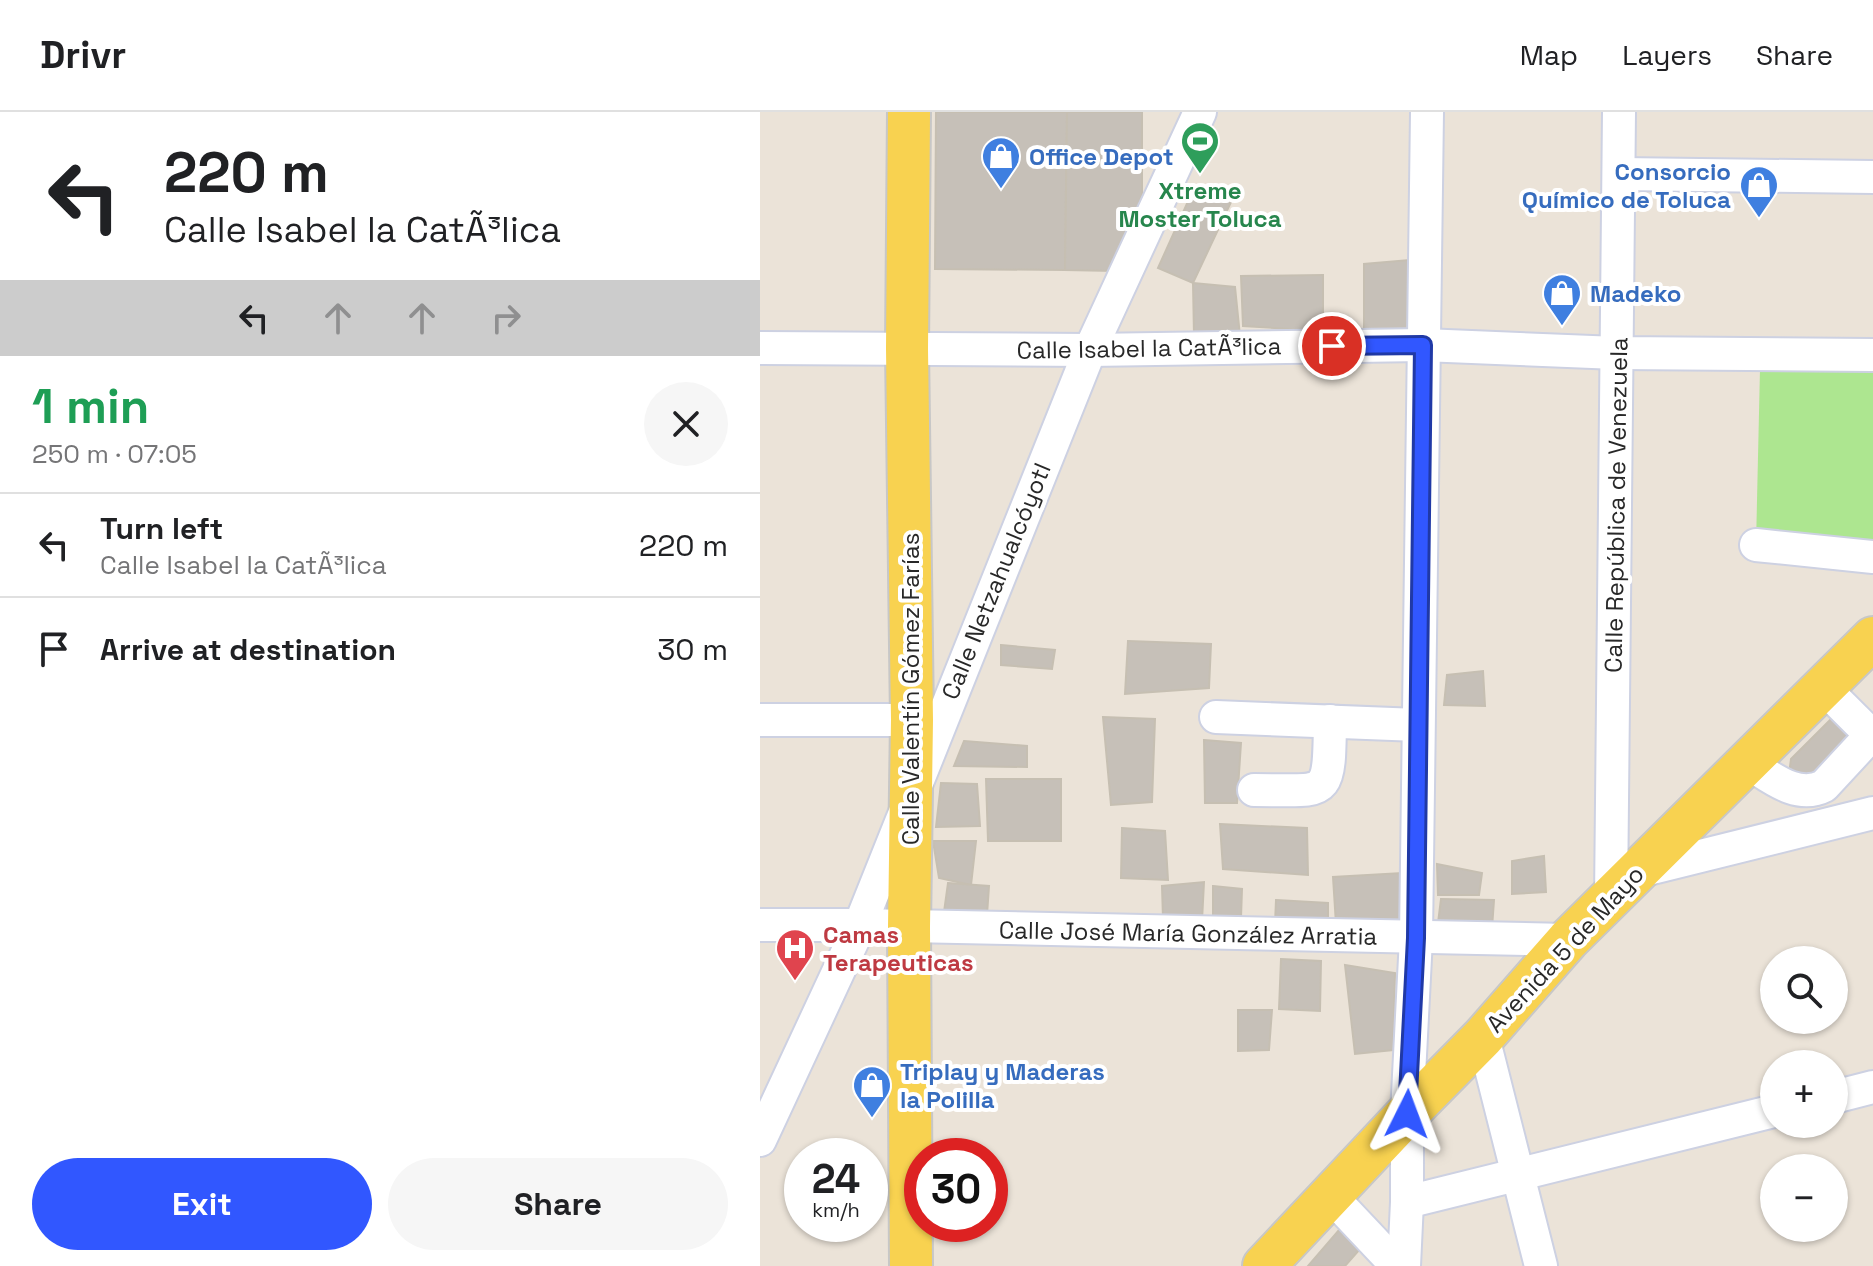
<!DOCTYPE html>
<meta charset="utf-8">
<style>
body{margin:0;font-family:"Space Grotesk",sans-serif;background:#f6f6f6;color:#202124;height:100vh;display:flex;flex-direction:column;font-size:30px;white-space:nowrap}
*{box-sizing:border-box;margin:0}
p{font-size:26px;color:#757577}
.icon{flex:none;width:44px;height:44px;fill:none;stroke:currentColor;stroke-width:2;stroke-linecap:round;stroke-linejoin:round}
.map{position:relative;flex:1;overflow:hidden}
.side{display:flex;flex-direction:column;background:#fff;width:760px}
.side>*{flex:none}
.banner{background:#fff;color:#202124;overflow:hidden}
.controls{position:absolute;left:1000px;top:834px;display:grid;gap:16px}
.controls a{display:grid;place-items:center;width:88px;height:88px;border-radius:50%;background:#fff;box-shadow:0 2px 6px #0004;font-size:40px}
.speed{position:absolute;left:24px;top:1026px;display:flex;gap:16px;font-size:40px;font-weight:700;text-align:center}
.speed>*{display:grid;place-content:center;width:104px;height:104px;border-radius:50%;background:#fff;box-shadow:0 2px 6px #0004;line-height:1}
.speed small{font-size:20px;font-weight:400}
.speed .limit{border:12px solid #d22;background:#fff;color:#111}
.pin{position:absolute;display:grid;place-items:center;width:68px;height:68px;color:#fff;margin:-34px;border:4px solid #fff;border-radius:50%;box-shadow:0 2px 8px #0007}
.me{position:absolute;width:88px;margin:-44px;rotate:3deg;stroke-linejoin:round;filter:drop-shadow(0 0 6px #0008)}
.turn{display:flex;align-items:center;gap:28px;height:168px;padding:0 32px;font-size:36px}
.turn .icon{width:104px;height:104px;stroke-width:2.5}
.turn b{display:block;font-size:56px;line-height:68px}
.lanes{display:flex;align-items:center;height:76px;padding:0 32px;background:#0003;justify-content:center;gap:40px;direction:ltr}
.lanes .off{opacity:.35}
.round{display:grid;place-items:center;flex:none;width:84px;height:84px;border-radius:42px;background:#f6f6f6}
.head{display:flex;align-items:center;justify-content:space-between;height:136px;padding:0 32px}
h1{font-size:48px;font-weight:800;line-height:60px;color:#1e9e55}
.action{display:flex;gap:16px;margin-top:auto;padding:16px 32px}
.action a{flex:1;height:92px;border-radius:48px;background:#3157ff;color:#fff;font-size:32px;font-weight:800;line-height:92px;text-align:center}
.action a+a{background:#f6f6f6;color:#202124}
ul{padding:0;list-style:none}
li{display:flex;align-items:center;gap:24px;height:104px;padding:0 32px;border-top:2px solid #e0e0e0}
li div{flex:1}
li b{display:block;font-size:30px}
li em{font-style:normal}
header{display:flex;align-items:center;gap:48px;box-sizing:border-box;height:112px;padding:0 40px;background:#fff;border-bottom:2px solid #e0e0e0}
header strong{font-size:38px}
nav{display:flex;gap:44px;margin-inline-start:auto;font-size:28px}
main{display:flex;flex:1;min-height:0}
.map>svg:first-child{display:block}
</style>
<header>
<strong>Drivr</strong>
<nav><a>Map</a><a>Layers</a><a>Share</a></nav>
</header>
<main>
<section class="side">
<div class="banner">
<div class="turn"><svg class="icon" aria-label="left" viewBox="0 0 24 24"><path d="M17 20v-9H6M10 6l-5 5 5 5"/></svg><div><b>220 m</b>Calle Isabel la CatÃ³lica</div></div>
<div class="lanes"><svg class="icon" aria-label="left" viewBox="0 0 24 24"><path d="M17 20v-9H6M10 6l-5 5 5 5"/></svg><svg class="icon off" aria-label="ahead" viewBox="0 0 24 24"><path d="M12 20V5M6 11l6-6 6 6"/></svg><svg class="icon off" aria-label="ahead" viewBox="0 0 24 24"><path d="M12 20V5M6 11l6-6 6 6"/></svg><svg class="icon off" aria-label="right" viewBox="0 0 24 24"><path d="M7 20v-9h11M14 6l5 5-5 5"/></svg></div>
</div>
<div class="head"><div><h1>1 min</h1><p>250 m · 07:05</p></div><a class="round"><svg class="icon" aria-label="close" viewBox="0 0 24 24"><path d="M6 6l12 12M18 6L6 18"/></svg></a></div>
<ul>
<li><svg class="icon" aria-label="left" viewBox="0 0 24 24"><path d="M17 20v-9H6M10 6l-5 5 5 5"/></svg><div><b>Turn left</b><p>Calle Isabel la CatÃ³lica</p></div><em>220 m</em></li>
<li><svg class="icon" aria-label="arrive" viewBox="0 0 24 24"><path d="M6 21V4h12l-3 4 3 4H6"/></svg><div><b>Arrive at destination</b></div><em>30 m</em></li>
</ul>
<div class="action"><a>Exit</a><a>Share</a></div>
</section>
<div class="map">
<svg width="1113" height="1154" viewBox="0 0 1113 1154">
<rect width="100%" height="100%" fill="#ebe3d8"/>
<polygon fill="#ade690" points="1113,250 1113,437 996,433 1000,257"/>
<g fill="#c6c0b8" stroke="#c6bfb2" stroke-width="2">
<polygon points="176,0 307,0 305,158 175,157"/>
<polygon points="307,0 382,0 382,84 355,159 305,158"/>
<polygon points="434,76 471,90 433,171 398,156"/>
<polygon points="649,148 648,225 604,222 604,152"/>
<polygon points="563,163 563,219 483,214 481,164"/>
<polygon points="433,171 475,175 480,224 434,223"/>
<polygon points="368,529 451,532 449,576 365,582"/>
<polygon points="241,533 295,538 292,557 241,553"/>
<polygon points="723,559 725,594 684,593 687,563"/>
<polygon points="343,605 395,607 392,690 351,693"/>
<polygon points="1072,606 1093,608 1093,629 1052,673 1028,670 1031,647"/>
<polygon points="444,628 481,631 477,691 445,691"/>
<polygon points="204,629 267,634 267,655 194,654"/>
<polygon points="226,667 301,667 301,729 228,729"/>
<polygon points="181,671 217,672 220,714 176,715"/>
<polygon points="460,712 547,716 548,763 463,757"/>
<polygon points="362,716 405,719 408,768 361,766"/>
<polygon points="173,729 216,729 211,773 179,766"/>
<polygon points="784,744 786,780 752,782 752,749"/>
<polygon points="677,752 722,761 719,783 678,783"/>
<polygon points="642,761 640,817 576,812 573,765"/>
<polygon points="444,770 442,809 403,806 402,774"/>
<polygon points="188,771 229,774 227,803 184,800"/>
<polygon points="453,774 482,777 481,806 453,808"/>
<polygon points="681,787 734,788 732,816 677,819"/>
<polygon points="516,788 568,791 568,811 515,812"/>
<polygon points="521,847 561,849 560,899 519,897"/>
<polygon points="585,853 635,861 633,938 595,942"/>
<polygon points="478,898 512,898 509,938 478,939"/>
<polygon points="586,1110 607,1129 585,1154 548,1154"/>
</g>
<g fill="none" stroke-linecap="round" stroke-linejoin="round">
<g stroke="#cdd1e2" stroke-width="36">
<g id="minor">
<polyline points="860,62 1113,65"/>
<polyline points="0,236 330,238 663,233 857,241 1113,243"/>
<polyline points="996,433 1113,445"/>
<polyline points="1063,575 1111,623"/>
<polyline points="456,605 658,613"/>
<polyline points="0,608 152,608"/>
<path d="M988,651C1011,665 1037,688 1064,674L1113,621"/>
<path d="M494,678C569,678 569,688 570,609"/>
<polyline points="876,760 1113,701"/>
<polyline points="851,787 859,0"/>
<polyline points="0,813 100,813 808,828"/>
<polyline points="723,925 781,1154"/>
<polyline points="1074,985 1113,975"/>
<polyline points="0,1028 100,813 330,238 440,0"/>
<polyline points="570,1083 637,1154"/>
<polyline points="647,1090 1014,999"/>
<polyline points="644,1154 647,1090 647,1002 656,826 667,0"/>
</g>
</g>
<g stroke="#c7c7c7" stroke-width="46">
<g id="major">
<polyline points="149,0 147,237 152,608 149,815 151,1154"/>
<polyline points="504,1154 647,1002 723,925 808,828 1113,526"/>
</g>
</g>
<use href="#minor" stroke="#fff" stroke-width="32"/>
<use href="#major" stroke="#f8d250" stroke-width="42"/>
</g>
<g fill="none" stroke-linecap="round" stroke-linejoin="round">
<g stroke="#2039a6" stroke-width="20">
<polyline id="route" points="572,234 663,233 656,826 647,1002"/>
</g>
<use href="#route" stroke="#3157ff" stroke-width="14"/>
</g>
<defs>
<g id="stadium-pin" transform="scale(2)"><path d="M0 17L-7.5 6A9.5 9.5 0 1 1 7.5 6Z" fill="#2e9e5b" stroke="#fff"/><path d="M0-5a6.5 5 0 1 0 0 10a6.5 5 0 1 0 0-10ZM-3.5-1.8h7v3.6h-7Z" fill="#fff"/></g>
<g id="shop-pin" transform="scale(2)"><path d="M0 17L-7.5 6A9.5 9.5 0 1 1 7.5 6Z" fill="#3f7fe0" stroke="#fff"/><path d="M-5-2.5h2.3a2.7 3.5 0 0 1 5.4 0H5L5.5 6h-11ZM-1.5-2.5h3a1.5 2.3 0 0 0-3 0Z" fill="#fff"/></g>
<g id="hospital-pin" transform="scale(2)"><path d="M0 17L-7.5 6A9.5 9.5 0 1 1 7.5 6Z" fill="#e0444e" stroke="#fff"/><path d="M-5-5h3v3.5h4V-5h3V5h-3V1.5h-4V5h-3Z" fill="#fff"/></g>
</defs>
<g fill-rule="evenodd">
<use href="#stadium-pin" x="440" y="29"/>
<use href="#shop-pin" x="241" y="44"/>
<use href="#shop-pin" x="999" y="73"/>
<use href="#shop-pin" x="802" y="181"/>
<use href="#hospital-pin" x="35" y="836"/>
<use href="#shop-pin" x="112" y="973"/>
</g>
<g text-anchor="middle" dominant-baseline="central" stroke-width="8" stroke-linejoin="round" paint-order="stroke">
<g font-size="24" font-weight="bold" fill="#366cbe" stroke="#fff" text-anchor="start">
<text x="269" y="44">Office Depot</text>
<text x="971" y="59" text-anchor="end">Consorcio<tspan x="971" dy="28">Químico de Toluca</tspan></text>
<text x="830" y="181">Madeko</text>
<text x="140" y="959">Triplay y Maderas<tspan x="140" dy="28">la Polilla</tspan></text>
</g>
<g font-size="24" font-weight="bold" fill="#27864d" stroke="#fff">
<text x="440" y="78">Xtreme<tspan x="440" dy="28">Moster Toluca</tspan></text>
</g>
<g font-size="24" fill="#282828" stroke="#fff">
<text transform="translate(389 236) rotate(-1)">Calle Isabel la CatÃ³lica</text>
<text transform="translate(856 393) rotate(-89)">Calle República de Venezuela</text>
<text transform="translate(236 469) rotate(-68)">Calle Netzahualcóyotl</text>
<text transform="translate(150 577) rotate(-90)">Calle Valentín Gómez Farías</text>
<text transform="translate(428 821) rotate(1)">Calle José María González Arratia</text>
<text transform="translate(805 837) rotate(-47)">Avenida 5 de Mayo</text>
</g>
<g font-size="24" font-weight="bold" fill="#be3a42" stroke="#fff" text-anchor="start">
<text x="63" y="822">Camas<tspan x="63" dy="28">Terapeuticas</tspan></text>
</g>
</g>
</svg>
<div class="controls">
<a><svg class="icon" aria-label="search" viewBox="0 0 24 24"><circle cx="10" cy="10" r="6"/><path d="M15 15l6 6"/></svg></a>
<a>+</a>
<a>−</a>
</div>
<div class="speed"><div>24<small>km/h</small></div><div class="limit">30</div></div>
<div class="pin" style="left:572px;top:234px;background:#d93025"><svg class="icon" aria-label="arrive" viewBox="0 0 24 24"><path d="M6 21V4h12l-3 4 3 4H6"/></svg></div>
<svg class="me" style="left:647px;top:1002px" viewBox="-20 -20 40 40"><path d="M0-17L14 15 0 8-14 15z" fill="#3157ff" stroke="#fff" stroke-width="4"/></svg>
</div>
</main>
